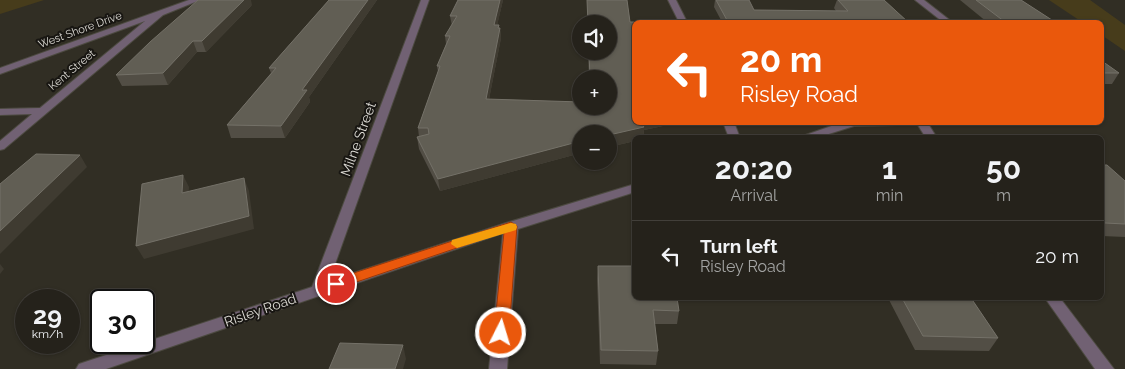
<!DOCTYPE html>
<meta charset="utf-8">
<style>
body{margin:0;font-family:Raleway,sans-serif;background:#312f28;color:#f1f3f6;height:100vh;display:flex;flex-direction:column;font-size:19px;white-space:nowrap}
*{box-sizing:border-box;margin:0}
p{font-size:16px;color:#a3a4a3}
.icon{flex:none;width:28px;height:28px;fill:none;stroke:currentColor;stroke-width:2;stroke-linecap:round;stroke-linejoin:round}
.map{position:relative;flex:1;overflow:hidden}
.sheet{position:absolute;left:632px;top:135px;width:472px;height:165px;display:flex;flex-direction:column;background:#25221b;border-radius:8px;box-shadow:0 1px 4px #0004,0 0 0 1px #423f3a}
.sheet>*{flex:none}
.banner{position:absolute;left:632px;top:20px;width:472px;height:105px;border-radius:8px;box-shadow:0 1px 4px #0004,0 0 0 1px #423f3a;background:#ea580c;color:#fff;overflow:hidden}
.tools{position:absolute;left:572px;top:15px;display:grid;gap:10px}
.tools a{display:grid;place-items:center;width:45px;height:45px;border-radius:50%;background:#25221b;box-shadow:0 1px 4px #0004,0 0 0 1px #423f3a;font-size:25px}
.speed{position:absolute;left:15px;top:289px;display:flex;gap:10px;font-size:25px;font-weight:700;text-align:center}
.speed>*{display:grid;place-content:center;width:65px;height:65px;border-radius:50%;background:#25221b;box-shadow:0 1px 4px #0004,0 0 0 1px #423f3a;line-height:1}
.speed small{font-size:12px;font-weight:400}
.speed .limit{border:2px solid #111;border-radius:8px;background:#fff;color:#111}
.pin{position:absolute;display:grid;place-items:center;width:42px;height:42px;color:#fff;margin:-21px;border:2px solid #fff;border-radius:50%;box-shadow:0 1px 5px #0007}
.me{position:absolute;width:55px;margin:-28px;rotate:5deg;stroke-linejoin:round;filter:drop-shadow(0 0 4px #0008)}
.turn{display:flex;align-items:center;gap:18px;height:105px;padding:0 25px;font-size:22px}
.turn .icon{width:65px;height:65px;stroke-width:2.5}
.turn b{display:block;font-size:35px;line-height:42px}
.eta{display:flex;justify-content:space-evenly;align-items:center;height:85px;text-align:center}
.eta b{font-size:30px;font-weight:700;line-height:35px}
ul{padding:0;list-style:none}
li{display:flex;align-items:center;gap:15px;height:70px;padding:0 25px;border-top:1px solid #423f3a}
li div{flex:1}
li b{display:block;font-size:19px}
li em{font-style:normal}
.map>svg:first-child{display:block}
</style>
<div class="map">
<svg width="1125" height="369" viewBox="0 0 1125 369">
<rect width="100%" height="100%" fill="#312e24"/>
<g fill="#473c1b">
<polygon points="0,0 44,0 0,14"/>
<polygon points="1049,0 1090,0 1125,25 1125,51 1103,36 1102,22 1082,22"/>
</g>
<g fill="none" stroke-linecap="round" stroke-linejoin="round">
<g stroke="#4c4a40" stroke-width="2">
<g id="street">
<polygon points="189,0 200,0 163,15 4,149 0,150 0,141 32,114 0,115 0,109 40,108 145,21 0,74 0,68"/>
<polygon points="421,0 429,0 329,281 506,223 635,184 635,192 518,229 507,369 489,369 503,233 106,369 76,369 79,364 85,362 312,287"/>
<polygon points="668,0 676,0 687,22 679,22"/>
<polygon points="915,0 924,0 952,22 943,22"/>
<polygon points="723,122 734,122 740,138 729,138"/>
<polygon points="843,122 902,122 897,125 854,126 816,138 797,138"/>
<polygon points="916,122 927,122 937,138 926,138"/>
<polygon points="1045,298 1060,298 1114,369 1095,369"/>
</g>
</g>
<use href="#street" fill="#716173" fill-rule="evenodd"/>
</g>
<g fill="#524e45">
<polygon points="329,0 377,0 309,97 310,102 285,138 231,138 227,125 271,73 269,68"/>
<polygon points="458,0 503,0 497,25 499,25 499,28 500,28 501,38 489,99 581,102 581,106 609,106 609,79 589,79 588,51 609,51 609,24 588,24 587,0 627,0 630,22 634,22 635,33 635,122 664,122 663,126 644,130 643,138 635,138 635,141 609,147 609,134 581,134 581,153 440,191 419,149 417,137 419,137 418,128 438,72 437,66 446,44 445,36 452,26 450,16"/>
<polygon points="715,0 754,10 836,11 834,8 837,0 884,0 908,22 722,22 714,7"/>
<polygon points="960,0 1021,0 1055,22 987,22"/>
<polygon points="252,5 206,52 197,52 168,85 122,86 116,75"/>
<polygon points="1102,61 1119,73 1112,84 1102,84"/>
<polygon points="1102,165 1125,181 1125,237 1102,236"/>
<polygon points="598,266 679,311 677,324 655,324 658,351 656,365 600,364 597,279"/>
<polygon points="888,298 971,298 998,338 989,351 915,350"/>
</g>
<g fill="#3f3b31">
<polygon points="244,0 251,0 252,5 206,52 202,41"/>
<polygon points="368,0 377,0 309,97 310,102 285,138 281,126 302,90"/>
<polygon points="500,0 503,0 495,35 494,25"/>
<polygon points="499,25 499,33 500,28 501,38 487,110 486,99 498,28"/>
<polygon points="193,41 197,52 168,85 163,73"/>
<polygon points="638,122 664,122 663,126 644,130 643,138 635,138 635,141 609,147 609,135"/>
<polygon points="581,141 581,153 440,191 438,179"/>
<polygon points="80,155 87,167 0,254 0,231"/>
<polygon points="183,175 189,187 188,206 182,193"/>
<polygon points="244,178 249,191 254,229 144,259 136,246"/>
<polygon points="0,264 4,269 0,274"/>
<polygon points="403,345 406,359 403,369 395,369"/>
</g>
<g fill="#615e54" stroke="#747168">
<polygon points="198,0 244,0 202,41 193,41 163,73 116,75 150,42"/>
<polygon points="329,0 368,0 302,90 307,90 281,126 227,125 276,68 269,68"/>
<polygon points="458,0 500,0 494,25 499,25 498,28 500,28 486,99 581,102 581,106 609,106 609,79 590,79 589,51 609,51 609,24 588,24 587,0 627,0 630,22 634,22 635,33 635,122 640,122 644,127 609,135 609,134 581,134 581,141 438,179 417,137 429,134 428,128 418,128 440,66 437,66 450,36 445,36 457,16 450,16"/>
<polygon points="716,0 749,0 754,10 848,11 838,0 884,0 908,22 728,22"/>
<polygon points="976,0 1021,0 1055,22 1005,22"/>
<polygon points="1102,61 1119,73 1102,73"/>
<polygon points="36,154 80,155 0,231 0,184"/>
<polygon points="1102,165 1107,165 1125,181 1125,224 1105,223 1102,221"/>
<polygon points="183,175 182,193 244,178 249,216 136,246 142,184"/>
<polygon points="598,266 635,266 635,298 677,298 679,311 653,310 658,351 601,350"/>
<polygon points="902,298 971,298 998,338 923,336"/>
<polygon points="340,343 403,345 395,369 329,369"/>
</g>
<polygon fill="#ea580c" stroke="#983908" points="511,222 517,226 509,333 507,337 496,337 494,333 504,232 336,289 330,284 332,280"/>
<polygon fill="#f59e0b" points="511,223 516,224 517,227 516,230 457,248 451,244 452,240"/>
<g text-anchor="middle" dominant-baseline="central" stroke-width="4" stroke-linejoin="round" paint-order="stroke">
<g font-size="11" fill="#dcdad4" stroke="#181612">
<text transform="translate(80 30) rotate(-20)">West Shore Drive</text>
<text transform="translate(72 70) rotate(-40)">Kent Street</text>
</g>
<g font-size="14" fill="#dcdad4" stroke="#181612">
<text transform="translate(358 139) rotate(-70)">Milne Street</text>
<text transform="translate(260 310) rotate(-19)">Risley Road</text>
</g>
</g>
</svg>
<div class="tools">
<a><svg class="icon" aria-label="sound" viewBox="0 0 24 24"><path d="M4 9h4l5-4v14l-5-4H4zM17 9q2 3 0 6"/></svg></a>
<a>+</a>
<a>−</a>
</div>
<div class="speed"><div>29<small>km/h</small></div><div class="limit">30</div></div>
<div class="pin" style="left:336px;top:284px;background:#d93025"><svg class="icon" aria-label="arrive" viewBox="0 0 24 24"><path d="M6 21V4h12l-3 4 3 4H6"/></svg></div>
<svg class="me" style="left:501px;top:333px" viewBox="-20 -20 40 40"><circle r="17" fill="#ea580c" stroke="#fff" stroke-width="3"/><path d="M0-11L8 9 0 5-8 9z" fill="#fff"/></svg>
<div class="banner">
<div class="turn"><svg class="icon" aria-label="left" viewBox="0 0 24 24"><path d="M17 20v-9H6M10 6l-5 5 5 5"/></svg><div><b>20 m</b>Risley Road</div></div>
</div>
<section class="sheet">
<div class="eta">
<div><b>20:20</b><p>Arrival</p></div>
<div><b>1</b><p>min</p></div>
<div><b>50</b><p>m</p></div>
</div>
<ul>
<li><svg class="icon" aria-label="left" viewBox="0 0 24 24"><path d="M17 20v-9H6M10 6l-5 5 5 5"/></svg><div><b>Turn left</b><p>Risley Road</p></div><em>20 m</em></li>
</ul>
</section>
</div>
